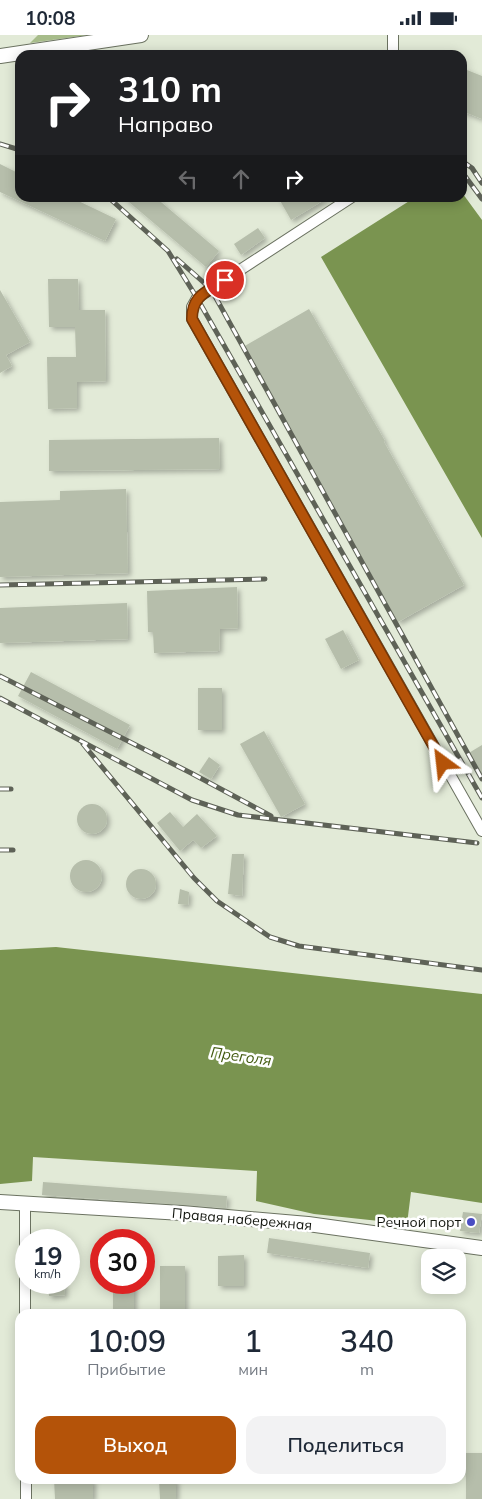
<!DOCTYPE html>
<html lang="ru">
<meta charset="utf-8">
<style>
body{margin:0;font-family:Mulish,sans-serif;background:#f2f2f3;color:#1f2937;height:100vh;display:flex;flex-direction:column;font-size:19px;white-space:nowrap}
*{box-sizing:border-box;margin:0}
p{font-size:16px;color:#747a83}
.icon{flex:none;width:28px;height:28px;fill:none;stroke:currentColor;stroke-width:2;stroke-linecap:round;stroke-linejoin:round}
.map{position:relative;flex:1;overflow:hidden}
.panel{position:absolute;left:15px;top:1274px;width:451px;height:175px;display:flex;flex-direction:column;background:#fff;border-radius:15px;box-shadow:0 2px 12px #0003}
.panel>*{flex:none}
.guide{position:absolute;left:15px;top:15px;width:452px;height:152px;border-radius:15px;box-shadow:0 2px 12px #0003;background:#202124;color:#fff;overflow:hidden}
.fabs{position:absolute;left:421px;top:1214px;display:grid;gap:10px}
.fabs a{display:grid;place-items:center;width:45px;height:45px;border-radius:10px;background:#fff;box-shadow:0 2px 12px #0003;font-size:25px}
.speed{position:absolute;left:15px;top:1194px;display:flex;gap:10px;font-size:25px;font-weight:700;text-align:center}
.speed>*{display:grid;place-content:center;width:65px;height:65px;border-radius:50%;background:#fff;box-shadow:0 2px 12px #0003;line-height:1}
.speed small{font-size:12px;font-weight:400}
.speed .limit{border:8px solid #d22;background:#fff;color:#111}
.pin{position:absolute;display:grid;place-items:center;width:42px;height:42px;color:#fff;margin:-21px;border:2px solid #fff;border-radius:50%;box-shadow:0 1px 5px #0007}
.me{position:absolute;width:55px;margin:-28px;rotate:330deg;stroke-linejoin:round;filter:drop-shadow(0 0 4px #0008)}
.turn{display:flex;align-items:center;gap:18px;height:105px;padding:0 20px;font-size:22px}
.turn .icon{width:65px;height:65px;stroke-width:2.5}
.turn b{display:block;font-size:35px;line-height:42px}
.lanes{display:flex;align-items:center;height:48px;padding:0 20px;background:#0003;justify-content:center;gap:25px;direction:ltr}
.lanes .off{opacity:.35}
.eta{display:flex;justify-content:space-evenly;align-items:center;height:85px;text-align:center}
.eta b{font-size:30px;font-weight:600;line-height:35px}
.button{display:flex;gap:10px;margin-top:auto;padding:10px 20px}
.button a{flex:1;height:58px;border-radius:15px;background:#b45309;color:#fff;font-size:20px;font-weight:600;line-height:58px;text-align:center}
.button a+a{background:#f2f2f3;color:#1f2937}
.status{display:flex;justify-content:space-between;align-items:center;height:35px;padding:0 25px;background:#fff;direction:ltr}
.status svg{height:14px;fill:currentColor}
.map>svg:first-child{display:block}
</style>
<div class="status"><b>10:08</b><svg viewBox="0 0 49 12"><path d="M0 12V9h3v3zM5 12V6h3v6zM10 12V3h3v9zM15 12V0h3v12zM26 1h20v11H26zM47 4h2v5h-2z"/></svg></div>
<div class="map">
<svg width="482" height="1464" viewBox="0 0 482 1464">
<defs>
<filter id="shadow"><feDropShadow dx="3" dy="3" stdDeviation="2.5" flood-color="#0004"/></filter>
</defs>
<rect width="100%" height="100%" fill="#e2ead7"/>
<polygon fill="#a7bc8a" points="38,0 88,0 30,8"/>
<g fill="#7a9450">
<polygon points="463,159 482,185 482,503 321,222 414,163 462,162"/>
<polygon points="56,912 482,959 482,1168 411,1157 407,1189 314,1179 256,1166 257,1136 33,1122 32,1146 0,1149 0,915"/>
</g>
<g fill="#b6beab" filter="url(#shadow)">
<polygon points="462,33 482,41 482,84 462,76"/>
<polygon points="0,129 20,139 20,162 70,162 116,184 105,206 0,157"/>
<polygon points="123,162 155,162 219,216 206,232"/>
<polygon points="278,162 329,162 291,185"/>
<polygon points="258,193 265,203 241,220 234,209"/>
<polygon points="48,244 78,244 79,275 105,275 106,346 77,347 77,373 48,374 47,322 76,322 75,292 49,292"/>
<polygon points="0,255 30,307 6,320 12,331 0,338"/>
<polygon points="309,274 385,406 384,407 464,550 398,587 243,312"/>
<polygon points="219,403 220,434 49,436 49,405"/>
<polygon points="126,454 128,538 0,542 0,467 60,465 60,456"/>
<polygon points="237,552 238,593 220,594 219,616 154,618 153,597 148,597 147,556"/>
<polygon points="127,568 128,604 0,608 0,573"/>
<polygon points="343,595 359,625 341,634 325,604"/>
<polygon points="31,637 130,690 117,714 18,661"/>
<rect x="198" y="653" width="24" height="42"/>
<polygon points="264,696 305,769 281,782 240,709"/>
<polygon points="482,710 482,744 467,719"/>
<polygon points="209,722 220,730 211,744 199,737"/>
<circle cx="92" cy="784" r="15"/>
<polygon points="170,777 183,792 197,779 217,801 201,813 193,805 180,816 157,788"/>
<polygon points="232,819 244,819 242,861 228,859"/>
<circle cx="86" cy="841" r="16"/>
<circle cx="141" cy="849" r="15"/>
<polygon points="180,854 189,857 188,870 178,869"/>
<polygon points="43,1147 227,1161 226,1173 42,1160"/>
<polygon points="463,1177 482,1179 479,1198 460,1196"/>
<polygon points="269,1203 370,1218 368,1233 267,1218"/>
<polygon points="244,1220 244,1251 218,1251 218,1221"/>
<rect x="160" y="1231" width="25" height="48"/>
<polygon points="48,1248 64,1248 65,1260 49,1261"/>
<rect x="113" y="1248" width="21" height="31"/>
<polygon points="461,1418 482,1418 482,1464 466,1464 466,1437 461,1437"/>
<polygon points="54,1444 93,1444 93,1464 55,1464"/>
<polygon points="159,1444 176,1444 176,1464 160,1464"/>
</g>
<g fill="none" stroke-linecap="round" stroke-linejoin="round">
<g stroke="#6b7261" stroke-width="12">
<g id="street">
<polyline points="393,0 393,20"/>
<polyline points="352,162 197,263 192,272 192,284 482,796"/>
<polyline points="25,1169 25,1279"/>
<polyline points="26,1444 26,1464"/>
</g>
</g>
<g stroke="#6b7261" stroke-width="16">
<g id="secondary">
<polyline points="0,21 141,0"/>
<polyline points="0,1167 182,1178 308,1189 482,1213"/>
</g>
</g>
<use href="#street" stroke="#fff" stroke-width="10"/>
<use href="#secondary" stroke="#fff" stroke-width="14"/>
<g stroke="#5e6257" stroke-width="5">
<g id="rail">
<polyline points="0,109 20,115"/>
<polyline points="462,126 472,133 482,148"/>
<polyline points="462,137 482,164"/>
<polyline points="108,162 168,216 197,263 482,763"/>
<polyline points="177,224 211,254 482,744"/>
<polyline points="0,550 265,544"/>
<polyline points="0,641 191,738 271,781"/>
<polyline points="0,663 192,765 238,780 477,808"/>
<polyline points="83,709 194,843 217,866 270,902 299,911 482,935"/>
<polyline points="0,754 11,754"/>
<polyline points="0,815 13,815"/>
</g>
</g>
<use href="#rail" stroke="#fff" stroke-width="3" stroke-dasharray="9" stroke-linecap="butt"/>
</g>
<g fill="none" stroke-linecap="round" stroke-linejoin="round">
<g stroke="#753606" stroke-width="12">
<path id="route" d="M225,245C207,257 192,260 192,284L443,728"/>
</g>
<use href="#route" stroke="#b45309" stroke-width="9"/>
</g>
<circle fill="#4a4dc3" stroke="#fff" stroke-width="2" cx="471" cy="1187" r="5"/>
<g text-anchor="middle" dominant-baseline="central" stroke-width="5" stroke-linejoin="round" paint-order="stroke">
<g font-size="14" fill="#13160f" stroke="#fff">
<text transform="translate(242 1184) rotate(5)">Правая набережная</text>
</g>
<g font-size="14" fill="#13160f" stroke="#fff" text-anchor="end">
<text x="461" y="1187">Речной порт</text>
</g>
<g font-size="15" font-style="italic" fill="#435b10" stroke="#fff">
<text transform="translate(241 1021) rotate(8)">Преголя</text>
</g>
</g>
</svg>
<div class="fabs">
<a><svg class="icon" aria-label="layers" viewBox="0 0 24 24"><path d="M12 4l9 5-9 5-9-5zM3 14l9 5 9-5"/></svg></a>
</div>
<div class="speed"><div>19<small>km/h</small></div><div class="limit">30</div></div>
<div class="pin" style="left:225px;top:245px;background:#d93025"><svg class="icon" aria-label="arrive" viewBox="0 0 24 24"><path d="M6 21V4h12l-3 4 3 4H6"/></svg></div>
<svg class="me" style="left:443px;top:728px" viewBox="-20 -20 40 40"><path d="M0-17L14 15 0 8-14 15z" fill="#b45309" stroke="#fff" stroke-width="4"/></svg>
<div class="guide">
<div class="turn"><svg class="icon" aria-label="right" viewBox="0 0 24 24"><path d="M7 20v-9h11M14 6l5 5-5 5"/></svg><div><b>310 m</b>Направо</div></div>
<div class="lanes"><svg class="icon off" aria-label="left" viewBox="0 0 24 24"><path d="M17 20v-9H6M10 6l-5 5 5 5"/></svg><svg class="icon off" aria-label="ahead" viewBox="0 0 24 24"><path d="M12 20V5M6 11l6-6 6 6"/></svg><svg class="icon" aria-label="right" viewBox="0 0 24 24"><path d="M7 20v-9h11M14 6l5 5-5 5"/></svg></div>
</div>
<section class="panel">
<div class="eta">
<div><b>10:09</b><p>Прибытие</p></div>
<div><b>1</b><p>мин</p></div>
<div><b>340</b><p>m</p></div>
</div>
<div class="button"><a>Выход</a><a>Поделиться</a></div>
</section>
</div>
